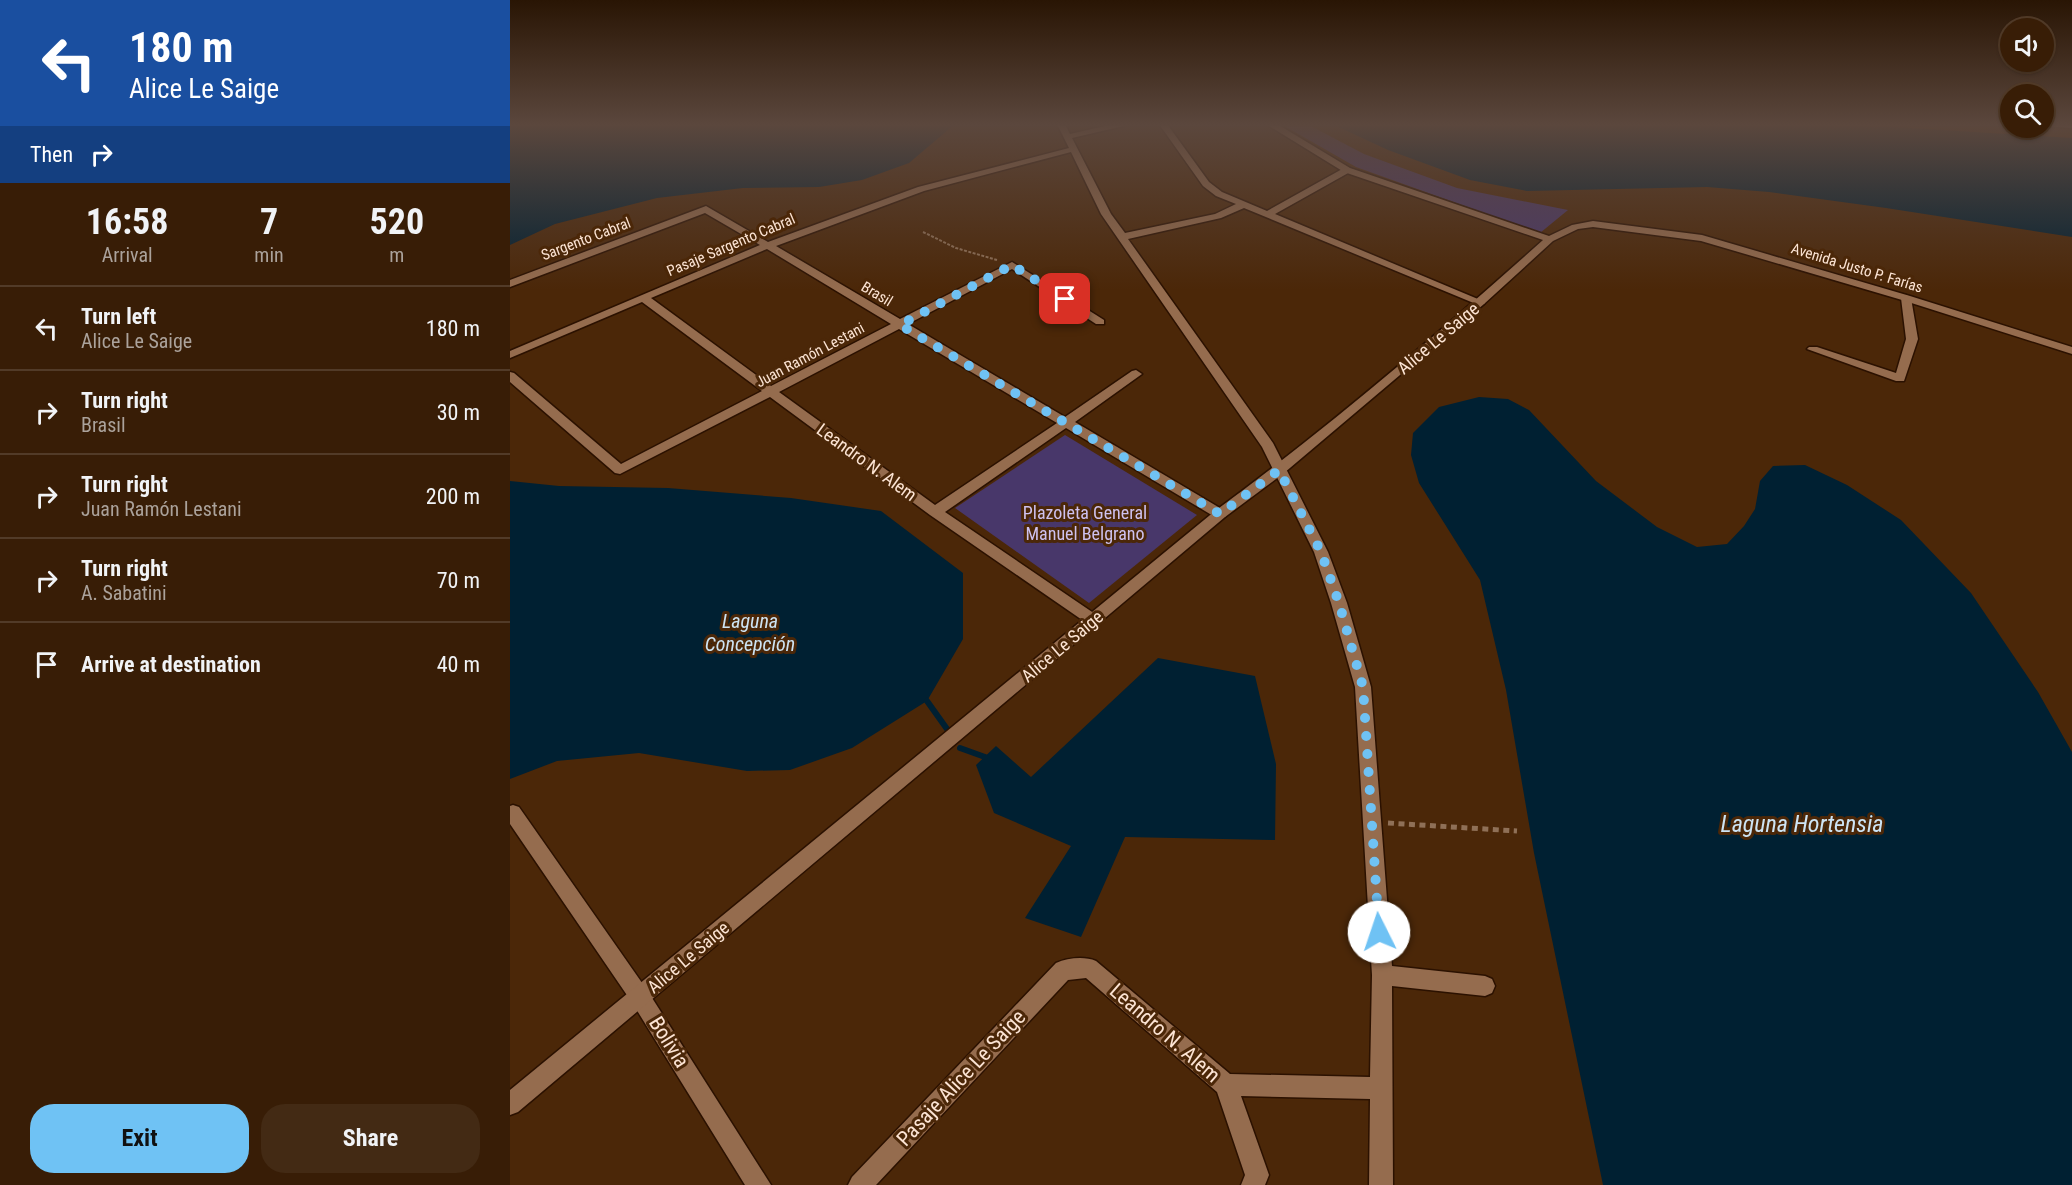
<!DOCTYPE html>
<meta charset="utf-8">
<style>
body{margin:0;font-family:"Roboto Condensed",sans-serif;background:#432a14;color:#f1f3f6;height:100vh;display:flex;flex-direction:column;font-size:22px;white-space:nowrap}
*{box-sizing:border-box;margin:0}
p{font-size:20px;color:#aba29b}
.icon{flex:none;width:33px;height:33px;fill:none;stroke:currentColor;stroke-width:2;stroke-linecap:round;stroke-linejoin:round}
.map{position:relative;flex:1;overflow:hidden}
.drawer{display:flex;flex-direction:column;background:#381d06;width:510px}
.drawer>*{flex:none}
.top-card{background:#1a4fa0;color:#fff;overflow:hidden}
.tools{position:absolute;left:1490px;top:18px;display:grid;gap:12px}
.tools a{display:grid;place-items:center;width:54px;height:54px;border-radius:50%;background:#381d06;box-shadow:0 2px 4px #0004,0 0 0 2px #523b28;font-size:30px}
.pin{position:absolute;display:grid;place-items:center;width:51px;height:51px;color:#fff;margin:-26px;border-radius:12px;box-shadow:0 3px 9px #0006}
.me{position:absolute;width:66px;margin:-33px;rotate:356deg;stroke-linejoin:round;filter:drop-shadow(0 0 4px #0008)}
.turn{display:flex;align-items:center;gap:21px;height:126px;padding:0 30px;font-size:27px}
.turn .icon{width:78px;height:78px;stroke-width:2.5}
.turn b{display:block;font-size:42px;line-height:51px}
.then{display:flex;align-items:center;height:57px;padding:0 30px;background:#0003;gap:12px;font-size:22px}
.eta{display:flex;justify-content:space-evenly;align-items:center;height:102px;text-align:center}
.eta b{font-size:36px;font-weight:700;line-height:42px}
.button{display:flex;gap:12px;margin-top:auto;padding:12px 30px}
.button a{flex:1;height:69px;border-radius:24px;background:#6fc2f4;color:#111;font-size:24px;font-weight:700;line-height:69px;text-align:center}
.button a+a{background:#432a14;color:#f1f3f6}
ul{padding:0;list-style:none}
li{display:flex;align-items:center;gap:18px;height:84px;padding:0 30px;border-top:2px solid #523b28}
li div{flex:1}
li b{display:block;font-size:22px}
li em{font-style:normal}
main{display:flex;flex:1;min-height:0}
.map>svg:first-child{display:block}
</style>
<main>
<section class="drawer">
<div class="top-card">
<div class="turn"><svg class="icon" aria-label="left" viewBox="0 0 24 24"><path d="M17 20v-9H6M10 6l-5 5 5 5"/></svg><div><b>180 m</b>Alice Le Saige</div></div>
<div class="then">Then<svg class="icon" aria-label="right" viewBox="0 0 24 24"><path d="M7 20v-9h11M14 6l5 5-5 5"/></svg></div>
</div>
<div class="eta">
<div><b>16:58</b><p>Arrival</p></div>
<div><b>7</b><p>min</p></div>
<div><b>520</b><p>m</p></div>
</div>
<ul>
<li><svg class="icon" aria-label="left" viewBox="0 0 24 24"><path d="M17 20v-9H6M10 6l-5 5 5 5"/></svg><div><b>Turn left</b><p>Alice Le Saige</p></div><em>180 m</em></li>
<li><svg class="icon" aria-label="right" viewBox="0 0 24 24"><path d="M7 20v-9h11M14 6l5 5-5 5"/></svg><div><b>Turn right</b><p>Brasil</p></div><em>30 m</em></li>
<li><svg class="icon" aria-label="right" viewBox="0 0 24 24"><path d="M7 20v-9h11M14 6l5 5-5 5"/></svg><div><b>Turn right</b><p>Juan Ramón Lestani</p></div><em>200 m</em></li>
<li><svg class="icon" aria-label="right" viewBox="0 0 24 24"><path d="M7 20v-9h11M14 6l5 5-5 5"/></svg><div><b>Turn right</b><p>A. Sabatini</p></div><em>70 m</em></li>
<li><svg class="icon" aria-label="arrive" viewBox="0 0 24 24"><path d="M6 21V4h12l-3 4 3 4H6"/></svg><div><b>Arrive at destination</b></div><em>40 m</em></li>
</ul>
<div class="button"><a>Exit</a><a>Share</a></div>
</section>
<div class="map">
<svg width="1562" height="1185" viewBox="0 0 1562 1185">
<rect width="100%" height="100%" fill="#4b2708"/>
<g fill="#48376a">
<polygon points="771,124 797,124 854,154 947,188 1058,210 1030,233 846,167"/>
<polygon points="555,435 687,515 579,603 445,508"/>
</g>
<g fill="#002032">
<polygon points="0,124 445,124 399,163 352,180 309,187 233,188 147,198 45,224 0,245"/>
<polygon points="822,124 1273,124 1386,127 1562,138 1562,237 1376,208 1259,192 1197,187 1017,191 960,180 878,150"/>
<polygon points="969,397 998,399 1019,410 1086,481 1147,527 1187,547 1217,544 1234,526 1245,509 1250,481 1263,466 1295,465 1337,485 1391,520 1461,593 1528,692 1562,752 1562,1185 1093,1185 1024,853 996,690 970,580 909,483 901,455 903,433 929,407"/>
<polygon points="0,481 49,486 158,488 281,498 371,511 453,573 453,639 417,701 342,748 280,770 237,771 129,753 47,761 0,779"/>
<polygon points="648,658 745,676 766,764 765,840 615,837 571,937 515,918 561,846 484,813 466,765 486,746 521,777"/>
</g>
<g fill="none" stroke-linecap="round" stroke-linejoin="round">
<g stroke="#002032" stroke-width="6">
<polyline points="417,701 437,729"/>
<polyline points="450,748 475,757"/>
</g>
<g stroke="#2b1100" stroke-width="3">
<g id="street">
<path d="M547,124H555L560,134L604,124H622L562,138L601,214L615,233L705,214L726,204L706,196L693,186L649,124H657L699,182L712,192L757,211L834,168H840V172L765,214L975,302L974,304H966L734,208L711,218L618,239L763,443L818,552L837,603L861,687L882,966L975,976L982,979L985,986L982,993L975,996L882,986L883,1185H859L860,1099L731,1096L759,1175L755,1185H731L735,1175L707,1092L576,978L558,980L366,1185H338L342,1177L546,963C558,958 574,956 586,961L720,1074L860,1077L862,975L845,687L821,603L804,552L752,447L591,214L561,152L414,191L266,246L390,319L502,262L594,320V324H586L502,269L398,324L555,417L622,371L626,370L632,374L565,422L715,511L717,514L715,517H705L556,428L435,512L588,616L591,620L588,624H578L420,515L260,397L110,474L105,473L0,382V372L4,373L111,464L252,391L132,302L0,358V351L250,245L195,213L0,287V280L196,206L258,242L408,187L559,148ZM257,249L381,324L261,386L141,298ZM389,329L547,423L425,505L269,392Z"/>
<polygon points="1533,124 1562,124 1562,128 1535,126"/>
<polygon points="1396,295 1401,298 1408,339 1394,381 1386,381 1297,349 1299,347 1307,347 1386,373 1396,339 1391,298"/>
<polygon points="3,805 9,807 137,990 261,1185 235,1185 123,1004 0,824 0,806"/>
</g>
</g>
<g stroke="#2b1100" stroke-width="3">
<path id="secondary" d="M756,124H767L840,168L1039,236L1062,225L1083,221L1192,235L1400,296L1562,347V354L1392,300L1191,241L1083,227L1068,229L1043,241L974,304L774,473L715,517L8,1112L0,1115V1090L705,511C819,427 928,334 1033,240L834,172Z"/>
</g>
<polyline stroke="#8f7057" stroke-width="2" stroke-dasharray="3 1.5" stroke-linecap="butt" points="413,232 446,248 487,260"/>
<polyline stroke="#8f7057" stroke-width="5" stroke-dasharray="6 4.5" stroke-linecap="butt" points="878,823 1007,831"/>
<use href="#street" fill="#956c4e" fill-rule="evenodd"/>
<use href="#secondary" fill="#956c4e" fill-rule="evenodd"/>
</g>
<linearGradient id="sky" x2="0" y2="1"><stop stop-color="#291504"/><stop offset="0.43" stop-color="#5b473d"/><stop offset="1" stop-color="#5b473d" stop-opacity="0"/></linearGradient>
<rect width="1562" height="290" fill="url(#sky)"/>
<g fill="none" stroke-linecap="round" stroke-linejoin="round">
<polyline stroke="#6fc2f4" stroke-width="10" stroke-dasharray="0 18" points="555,299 502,265 390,325 710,514 769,470 811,552 829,603 853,687 869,932"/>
</g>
<g text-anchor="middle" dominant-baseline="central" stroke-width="6" stroke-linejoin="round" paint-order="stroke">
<g font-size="15" fill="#fce4d4" stroke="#4b2708">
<text transform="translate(76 239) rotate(-21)">Sargento Cabral</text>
<text transform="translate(221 245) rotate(-23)">Pasaje Sargento Cabral</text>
<text transform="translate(1347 268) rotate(17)">Avenida Justo P. Farías</text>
<text transform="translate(367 294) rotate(31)">Brasil</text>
<text transform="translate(300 355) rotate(-28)">Juan Ramón Lestani</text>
</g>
<g font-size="18" fill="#fce4d4" stroke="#4b2708">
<text transform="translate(928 338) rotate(-40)">Alice Le Saige</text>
<text transform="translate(357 462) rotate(36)">Leandro N. Alem</text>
<text transform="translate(552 646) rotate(-40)">Alice Le Saige</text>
<text transform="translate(178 957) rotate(-40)">Alice Le Saige</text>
</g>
<g font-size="18" fill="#cec2f0" stroke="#4b2708">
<text x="575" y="512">Plazoleta General<tspan x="575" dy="21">Manuel Belgrano</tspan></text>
</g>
<g font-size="20" font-style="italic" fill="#cde4f4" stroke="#4b2708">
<text x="240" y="621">Laguna<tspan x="240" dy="23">Concepción</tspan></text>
</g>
<g font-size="21" fill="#fce4d4" stroke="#4b2708">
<text transform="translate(655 1033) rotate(41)">Leandro N. Alem</text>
<text transform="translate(159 1042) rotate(58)">Bolivia</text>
<text transform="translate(451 1078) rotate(-47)">Pasaje Alice Le Saige</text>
</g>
<g font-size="24" font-style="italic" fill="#cde4f4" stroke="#4b2708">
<text x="1292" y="824">Laguna Hortensia</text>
</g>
</g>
</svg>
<div class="tools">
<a><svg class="icon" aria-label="sound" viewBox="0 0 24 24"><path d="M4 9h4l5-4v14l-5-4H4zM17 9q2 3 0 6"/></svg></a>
<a><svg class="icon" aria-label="search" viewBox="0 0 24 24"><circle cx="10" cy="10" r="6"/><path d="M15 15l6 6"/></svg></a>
</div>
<div class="pin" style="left:555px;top:299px;background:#d93025"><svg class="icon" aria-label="arrive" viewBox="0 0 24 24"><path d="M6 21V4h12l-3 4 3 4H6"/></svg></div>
<svg class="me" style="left:869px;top:932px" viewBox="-20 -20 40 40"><circle r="19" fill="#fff"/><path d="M0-13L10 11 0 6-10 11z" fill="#6fc2f4"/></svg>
</div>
</main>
